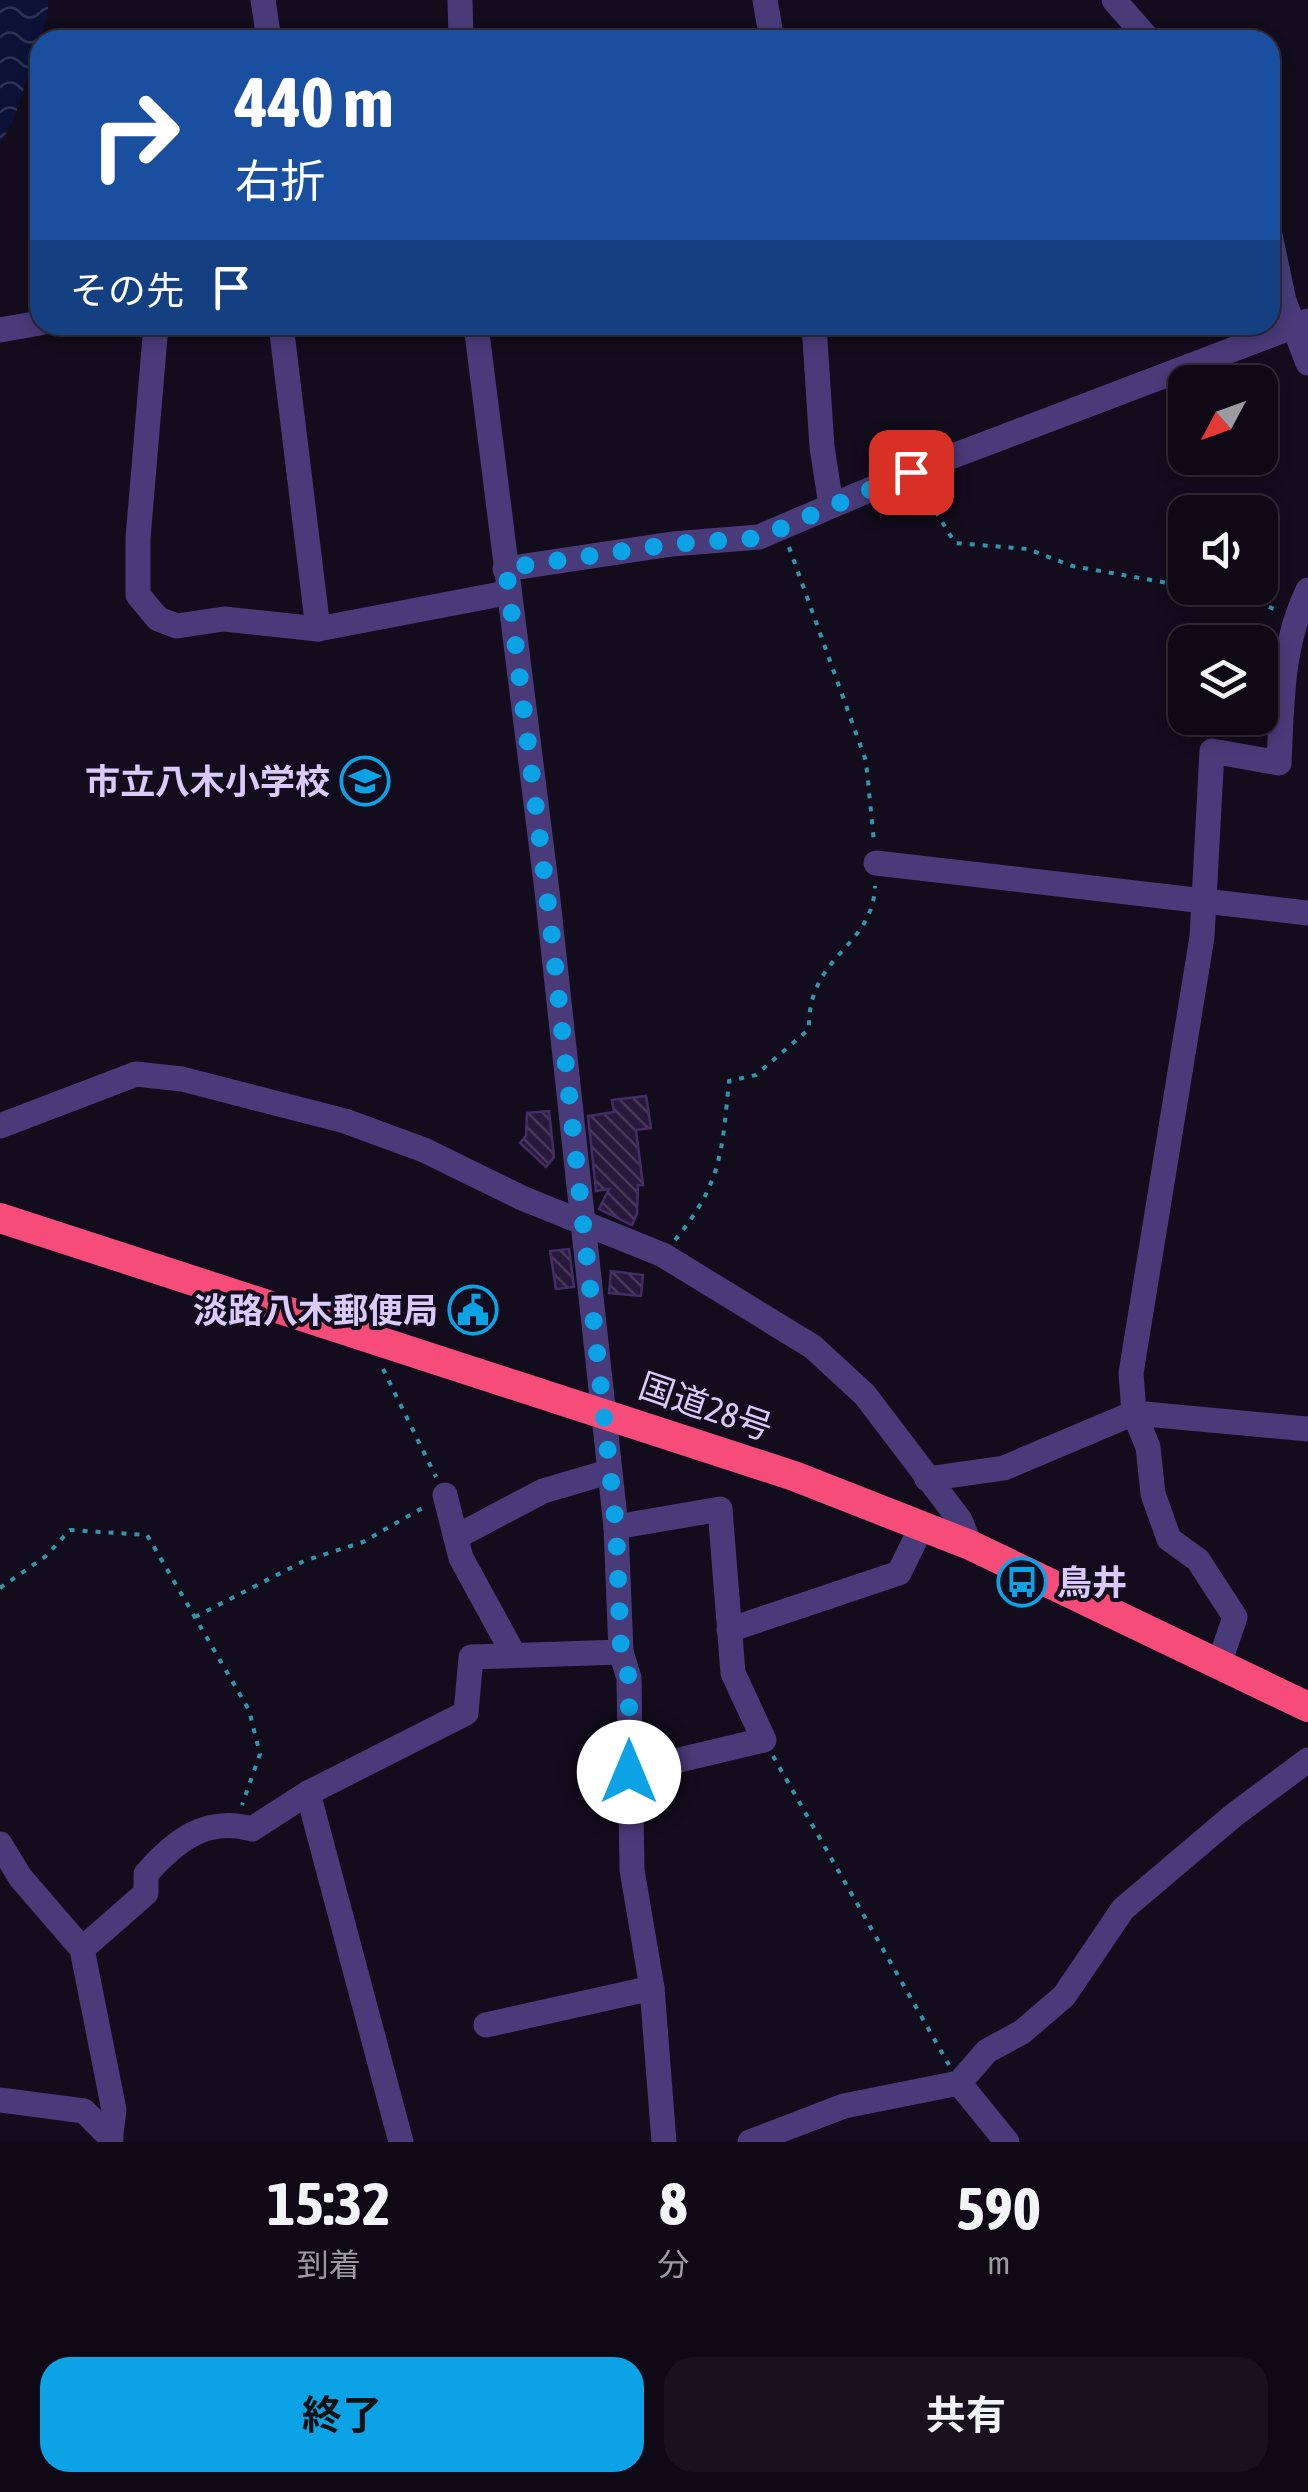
<!DOCTYPE html>
<html lang="ja">
<meta charset="utf-8">
<style>
body{margin:0;font-family:"Asap Condensed","Noto Sans JP",sans-serif;background:#17121e;color:#f1f3f6;height:100vh;display:flex;flex-direction:column;font-size:38px;white-space:nowrap}
*{box-sizing:border-box;margin:0}
p{font-size:32px;color:#9b9aa0}
.icon{flex:none;width:55px;height:55px;fill:none;stroke:currentColor;stroke-width:2;stroke-linecap:round;stroke-linejoin:round}
.map{position:relative;height:2142px;overflow:hidden}
.side{display:flex;flex-direction:column;background:#0e0915;flex:1}
.side>*{flex:none}
.hud{position:absolute;left:30px;top:30px;width:1250px;height:305px;border-radius:30px;box-shadow:0 5px 15px #0003,0 0 0 2px #2e2a34;background:#1a4fa0;color:#fff;overflow:hidden}
.needle{width:65px;rotate:229deg}
.buttons{position:absolute;left:1168px;top:365px;display:grid;gap:20px}
.buttons a{display:grid;place-items:center;width:110px;height:110px;border-radius:20px;background:#0e0915;box-shadow:0 5px 15px #0003,0 0 0 2px #2e2a34;font-size:50px}
.pin{position:absolute;display:grid;place-items:center;width:85px;height:85px;color:#fff;margin:-42px;border-radius:20px;box-shadow:0 5px 15px #0006}
.me{position:absolute;width:110px;margin:-55px;rotate:0deg;stroke-linejoin:round;filter:drop-shadow(0 0 8px #0008)}
.turn{display:flex;align-items:center;gap:35px;height:210px;padding:0 40px;font-size:45px}
.turn .icon{width:130px;height:130px;stroke-width:2.5}
.turn b{display:block;font-size:70px;line-height:85px}
.then{display:flex;align-items:center;height:95px;padding:0 40px;background:#0003;gap:20px;font-size:38px}
.eta{display:flex;justify-content:space-evenly;align-items:center;height:170px;text-align:center}
.eta b{font-size:60px;font-weight:700;line-height:70px}
.action{display:flex;gap:20px;margin-top:auto;padding:20px 40px}
.action a{flex:1;height:115px;border-radius:30px;background:#0ca3e6;color:#111;font-size:40px;font-weight:700;line-height:115px;text-align:center}
.action a+a{background:#17121e;color:#f1f3f6}
.map>svg:first-child{display:block}
</style>
<div class="map">
<svg width="1308" height="2142" viewBox="0 0 1308 2142">
<defs>
<pattern id="water-waves" width="16" height="10" patternUnits="userSpaceOnUse" patternTransform="scale(2.5)"><rect width="16" height="10" fill="#0b1236"/><path d="M0 5q4-4 8 0t8 0" fill="none" stroke="#2e3354"/></pattern>
<pattern id="building-back-hatch" width="6" height="6" patternUnits="userSpaceOnUse" patternTransform="scale(2.5)"><rect width="6" height="6" fill="#28193c"/><path d="M-1 5l2 2M0 0l6 6M5-1l2 2" fill="none" stroke="#473959"/></pattern>
</defs>
<rect width="100%" height="100%" fill="#120c1c"/>
<polygon fill="url(#water-waves)" points="0,0 48,0 48,13 14,119 0,144"/>
<g fill="url(#building-back-hatch)" stroke="#442d67" stroke-width="2.5">
<polygon points="646,1096 651,1128 636,1130 643,1185 638,1185 637,1214 632,1225 599,1209 609,1189 596,1191 588,1116 614,1112 612,1100"/>
<polygon points="549,1111 554,1157 546,1167 520,1143 526,1136 527,1113"/>
<polygon points="569,1249 574,1287 556,1289 550,1251"/>
<polygon points="611,1271 643,1275 641,1296 609,1293"/>
</g>
<g fill="none" stroke-linecap="round" stroke-linejoin="round">
<g stroke="#3396a7" stroke-width="4" stroke-dasharray="5 8" stroke-linecap="butt">
<polyline points="922,489 955,543 1028,549 1072,566 1185,586"/>
<polyline points="789,547 866,761 874,842"/>
<polyline points="1194,588 1232,592 1279,611"/>
<path d="M675,1240C722,1183 722,1151 729,1081L756,1075L809,1029C807,955 873,948 875,886"/>
<polyline points="383,1369 436,1477"/>
<polyline points="0,1588 46,1556 70,1530 147,1535 249,1710 260,1754 242,1805"/>
<polyline points="195,1617 304,1561 363,1542 424,1507"/>
<polyline points="773,1756 949,2065"/>
</g>
<g stroke="#493a79" stroke-width="25">
<polyline points="263,0 269,40"/>
<polyline points="460,0 461,40"/>
<polyline points="765,0 772,40"/>
<polyline points="1114,0 1149,40"/>
<polyline points="1270,235 1284,301 1308,363"/>
<polyline points="156,325 138,538 138,595 158,619 177,626 224,619 318,629 506,593"/>
<polyline points="281,325 318,629"/>
<polyline points="476,325 547,891 616,1527 621,1652 629,1678 632,1870 652,1988 664,2142"/>
<polyline points="814,325 822,447 831,505"/>
<polyline points="0,330 40,323"/>
<polyline points="505,569 672,544 759,537 911,472 1308,321"/>
<polyline points="876,863 1308,913"/>
<polyline points="0,1126 136,1074 182,1079 345,1121 424,1150 522,1198 663,1255 813,1347 865,1395 960,1520 970,1545"/>
<polyline points="927,1479 1004,1468 1134,1413 1308,1429"/>
<polyline points="445,1495 461,1558 513,1653"/>
<polyline points="616,1527 720,1509 733,1673 764,1740 629,1772"/>
<polyline points="456,1537 543,1491 608,1472"/>
<polyline points="729,1630 899,1573 922,1526"/>
<path d="M1219,1664L1235,1617L1198,1560L1169,1539L1153,1494L1148,1447L1134,1413L1131,1373L1202,937L1212,751L1279,763C1282,702 1281,646 1308,590"/>
<polyline points="308,1793 401,2142"/>
<polyline points="0,1844 20,1877 82,1949 114,2110 110,2142"/>
<path d="M82,1949L146,1893V1874C175,1841 206,1816 252,1829L308,1793L466,1713L471,1657L621,1652"/>
<polyline points="486,2025 652,1988"/>
<polyline points="959,2083 1007,2142"/>
<polyline points="0,2100 84,2111 111,2138"/>
<polyline points="750,2142 844,2106 959,2083 987,2051 1022,2032 1064,1996 1123,1909 1234,1815 1308,1760"/>
</g>
<polyline stroke="#f54c7a" stroke-width="30" points="0,1218 794,1476 970,1545 1308,1707"/>
</g>
<g fill="none" stroke-linecap="round" stroke-linejoin="round">
<polyline stroke="#0ca3e6" stroke-width="18" stroke-dasharray="0 32.4" points="629,1772 629,1678 621,1652 616,1527 551,928 506,568 672,544 759,538 911,472"/>
</g>
<defs>
<g id="school-ring" transform="scale(2.5)"><circle r="9.5" fill="#120c1c" stroke="#0ca3e6" stroke-width="1.5"/><path d="M0-5L7-2L0 1L-7-2ZM-4 1L0 2.5L4 1V4Q0 6-4 4Z" fill="#0ca3e6"/></g>
<g id="civic-ring" transform="scale(2.5)"><circle r="9.5" fill="#120c1c" stroke="#0ca3e6" stroke-width="1.5"/><path d="M-.6-6.5H3V-4.5H.6V-3L4-1V1h2V6H-6V1h2V-1L-.6-3ZM-1.2 2.5V6h2.4V2.5Z" fill="#0ca3e6"/></g>
<g id="bus-ring" transform="scale(2.5)"><circle r="9.5" fill="#120c1c" stroke="#0ca3e6" stroke-width="1.5"/><path d="M-5-6H5V4H4V6H2V4H-2V6H-4V4H-5ZM-3.5-4V0h7V-4ZM-3.5 1.2v1.5H-2V1.2ZM2 1.2v1.5H3.5V1.2Z" fill="#0ca3e6"/></g>
</defs>
<g fill-rule="evenodd">
<use href="#school-ring" x="365" y="781"/>
<use href="#civic-ring" x="473" y="1310"/>
<use href="#bus-ring" x="1022" y="1582"/>
</g>
<g text-anchor="middle" dominant-baseline="central" stroke-width="8" stroke-linejoin="round" paint-order="stroke">
<g font-size="35" font-weight="bold" fill="#dacafc" stroke="#120c1c" text-anchor="end">
<text x="330" y="781">市立八木小学校</text>
<text x="438" y="1310">淡路八木郵便局</text>
<text x="1057" y="1582" text-anchor="start">鳥井</text>
</g>
<g font-size="35" fill="#dacafc" stroke="#120c1c">
<text transform="translate(706 1406) rotate(19)">国道28号</text>
</g>
</g>
</svg>
<div class="buttons">
<a><svg class="needle" viewBox="-14 -14 28 28"><path d="M0-13l5 13h-10z" fill="#e53935"/><path d="M0 13l5-13h-10z" fill="#9b9aa0"/></svg></a>
<a><svg class="icon" aria-label="sound" viewBox="0 0 24 24"><path d="M4 9h4l5-4v14l-5-4H4zM17 9q2 3 0 6"/></svg></a>
<a><svg class="icon" aria-label="layers" viewBox="0 0 24 24"><path d="M12 4l9 5-9 5-9-5zM3 14l9 5 9-5"/></svg></a>
</div>
<div class="pin" style="left:911px;top:472px;background:#d93025"><svg class="icon" aria-label="arrive" viewBox="0 0 24 24"><path d="M6 21V4h12l-3 4 3 4H6"/></svg></div>
<svg class="me" style="left:629px;top:1772px" viewBox="-20 -20 40 40"><circle r="19" fill="#fff"/><path d="M0-13L10 11 0 6-10 11z" fill="#0ca3e6"/></svg>
<div class="hud">
<div class="turn"><svg class="icon" aria-label="right" viewBox="0 0 24 24"><path d="M7 20v-9h11M14 6l5 5-5 5"/></svg><div><b>440 m</b>右折</div></div>
<div class="then">その先<svg class="icon" aria-label="arrive" viewBox="0 0 24 24"><path d="M6 21V4h12l-3 4 3 4H6"/></svg></div>
</div>
</div>
<section class="side">
<div class="eta">
<div><b>15:32</b><p>到着</p></div>
<div><b>8</b><p>分</p></div>
<div><b>590</b><p>m</p></div>
</div>
<div class="action"><a>終了</a><a>共有</a></div>
</section>
